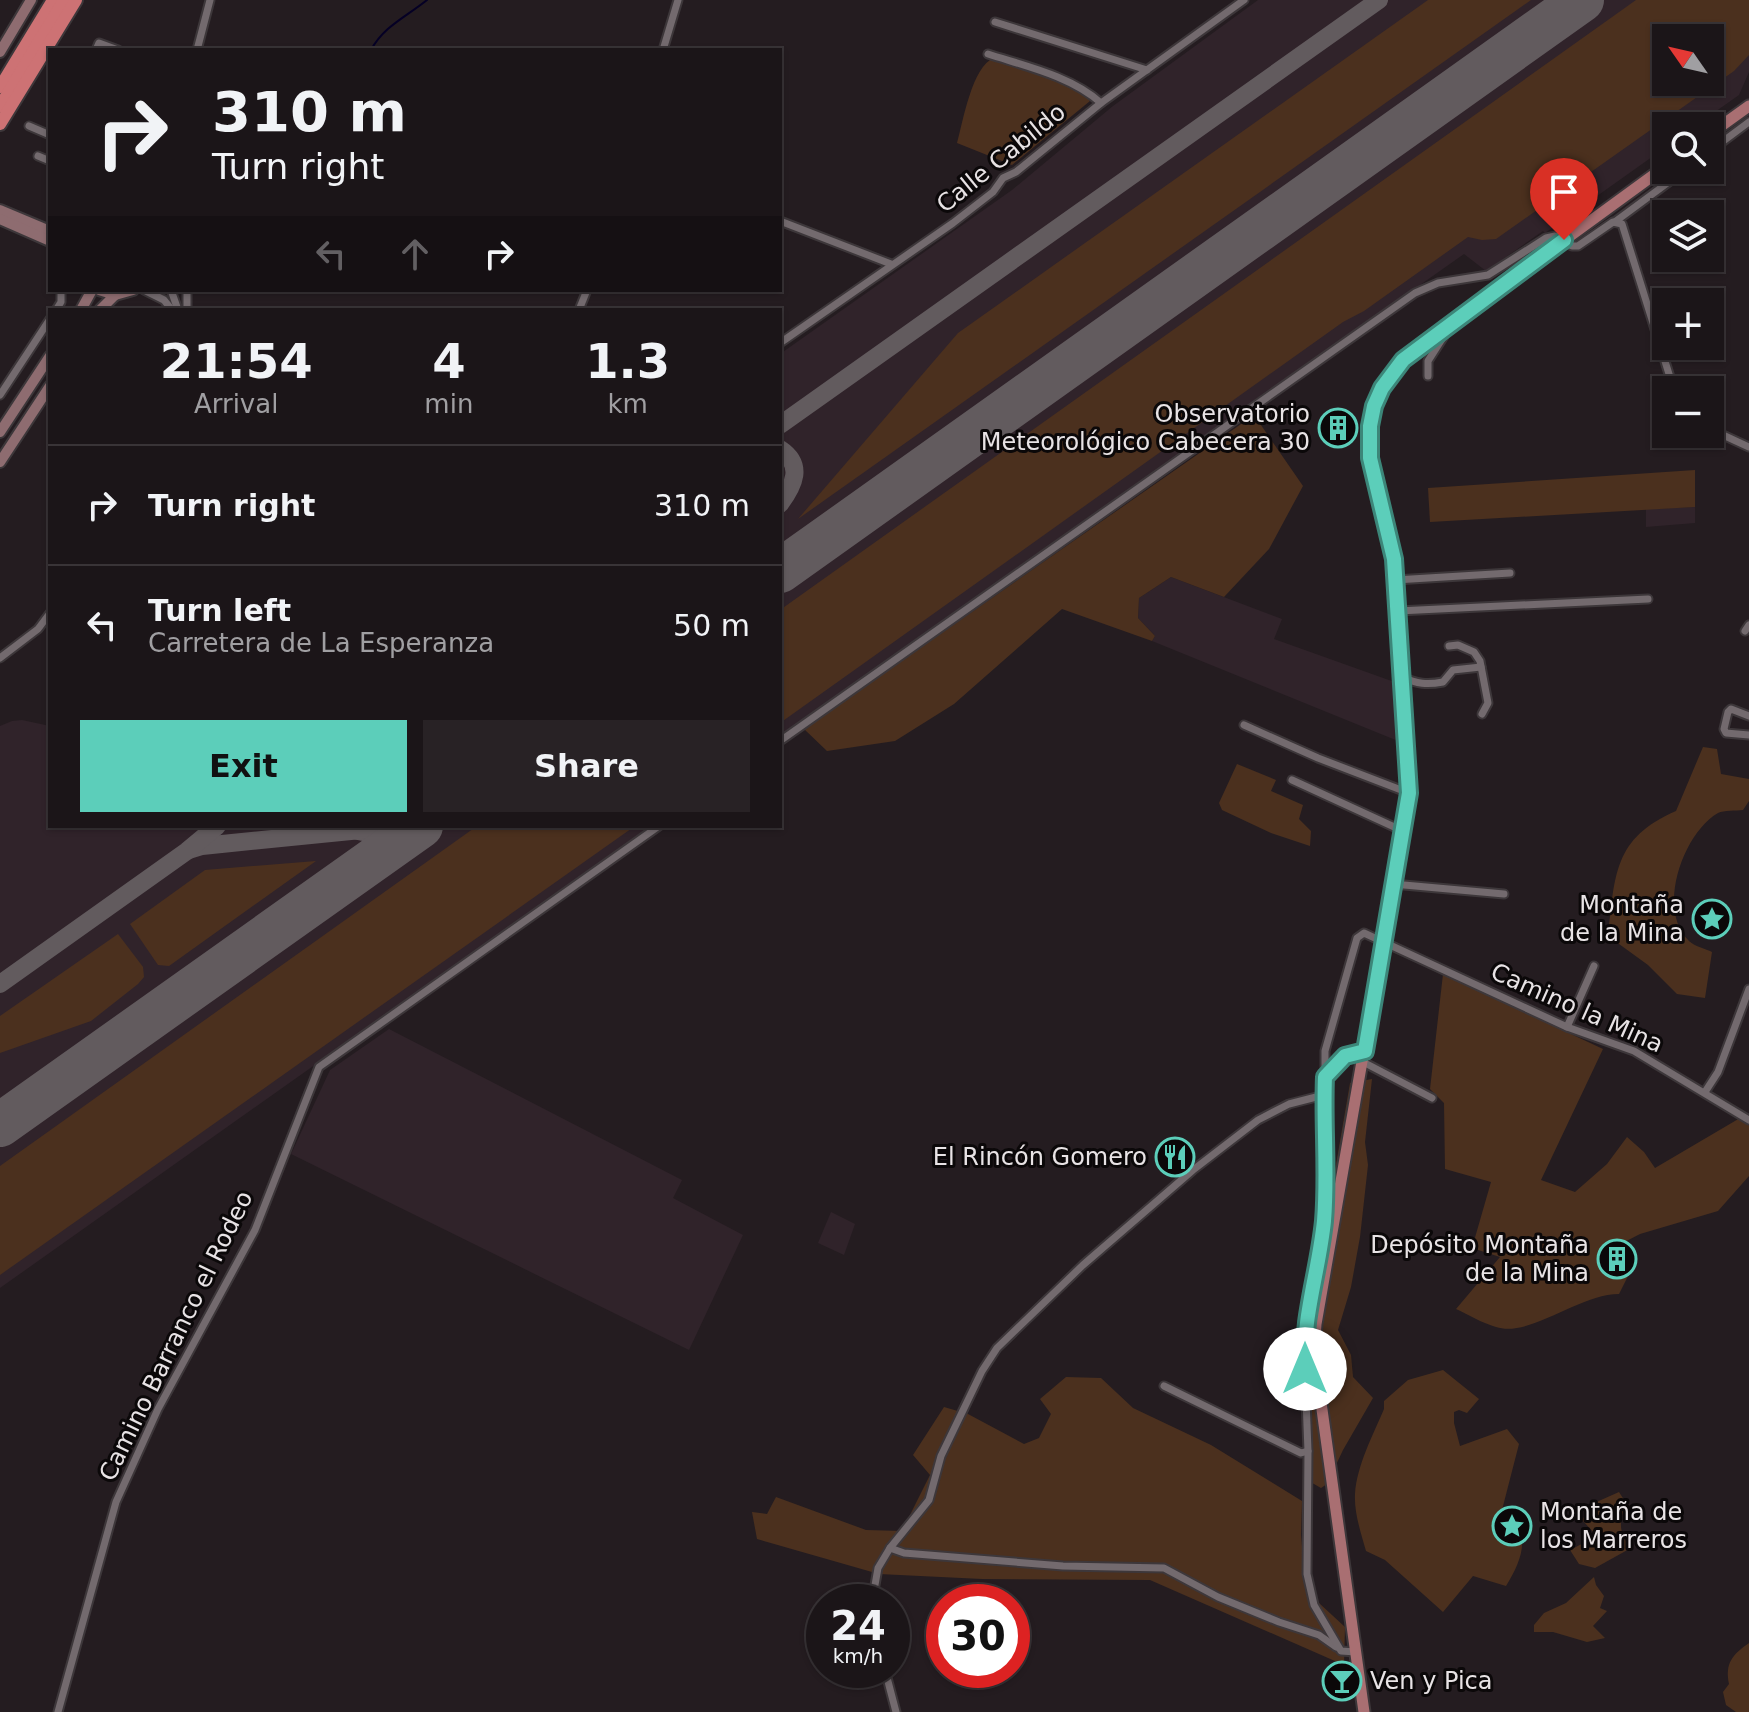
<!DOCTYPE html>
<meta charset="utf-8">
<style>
body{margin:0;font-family:"DejaVu Sans",sans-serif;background:#282225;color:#f1f3f6;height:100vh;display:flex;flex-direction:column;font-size:30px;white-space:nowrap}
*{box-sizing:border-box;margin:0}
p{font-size:26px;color:#a09fa2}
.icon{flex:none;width:44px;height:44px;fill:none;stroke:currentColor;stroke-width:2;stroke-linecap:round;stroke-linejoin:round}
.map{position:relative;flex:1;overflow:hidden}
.side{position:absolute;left:48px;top:308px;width:734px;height:520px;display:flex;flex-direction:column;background:#1b1518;border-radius:0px;box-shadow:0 2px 6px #0004,0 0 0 2px #393437}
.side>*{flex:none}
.top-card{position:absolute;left:48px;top:48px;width:734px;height:244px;border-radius:0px;box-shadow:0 2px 6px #0004,0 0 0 2px #393437;background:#1b1518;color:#f1f3f6;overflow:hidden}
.needle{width:52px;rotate:304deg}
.buttons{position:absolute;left:1652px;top:24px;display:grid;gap:16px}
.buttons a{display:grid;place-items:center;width:72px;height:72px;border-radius:0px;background:#1b1518;box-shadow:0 2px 6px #0004,0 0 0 2px #393437;font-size:40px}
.speed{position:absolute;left:806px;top:1584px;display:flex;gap:16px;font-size:40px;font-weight:700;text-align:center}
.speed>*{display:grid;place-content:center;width:104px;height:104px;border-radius:50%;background:#1b1518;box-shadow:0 2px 6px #0004,0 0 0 2px #393437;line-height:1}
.speed small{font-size:20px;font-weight:400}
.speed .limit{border:12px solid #d22;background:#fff;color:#111}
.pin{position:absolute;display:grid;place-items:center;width:68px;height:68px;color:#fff;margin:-82px -34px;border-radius:50% 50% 50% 0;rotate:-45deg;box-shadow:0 0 8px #0007}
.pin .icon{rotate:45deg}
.me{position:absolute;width:88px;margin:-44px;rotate:0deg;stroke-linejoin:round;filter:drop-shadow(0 0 6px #0008)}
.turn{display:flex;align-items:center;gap:28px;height:168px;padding:0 32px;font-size:36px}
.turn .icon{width:104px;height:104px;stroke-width:2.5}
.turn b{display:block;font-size:56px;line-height:68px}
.lanes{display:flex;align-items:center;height:76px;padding:0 32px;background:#0003;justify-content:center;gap:40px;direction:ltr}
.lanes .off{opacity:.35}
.eta{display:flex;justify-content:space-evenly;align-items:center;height:136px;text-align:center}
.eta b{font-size:48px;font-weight:600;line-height:56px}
.button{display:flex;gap:16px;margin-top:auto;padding:16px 32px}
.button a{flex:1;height:92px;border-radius:0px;background:#5cceba;color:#111;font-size:32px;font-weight:600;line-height:92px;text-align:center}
.button a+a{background:#282225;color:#f1f3f6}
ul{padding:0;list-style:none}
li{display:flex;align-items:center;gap:24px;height:120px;padding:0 32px;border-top:2px solid #393437}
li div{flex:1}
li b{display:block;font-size:30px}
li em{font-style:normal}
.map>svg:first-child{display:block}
</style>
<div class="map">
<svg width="1749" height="1712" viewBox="0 0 1749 1712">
<rect width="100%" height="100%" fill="#241c20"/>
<g fill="#30232a" fill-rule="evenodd">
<path d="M1258,0H1749V72L1739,95L1695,126H1666V147L1545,233L1543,231L1486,271L1464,254L780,736V354L1012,190L1113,106ZM1666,38H1710V82H1666Z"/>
<polygon points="1695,507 1695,523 1646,527 1646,509"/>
<polygon points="1171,577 1282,619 1274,639 1400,684 1398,741 1152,641 1155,636 1138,618 1139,598"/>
<polygon points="22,720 50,726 50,826 652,826 0,1288 0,726 12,721"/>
<polygon points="389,1029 682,1180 673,1198 743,1235 689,1350 291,1154 330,1070"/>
<polygon points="831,1212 855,1224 844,1255 818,1243"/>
</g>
<g fill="#4b301e" fill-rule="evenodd">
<polygon points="1428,0 1531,0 798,519 958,333"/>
<path d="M1636,0H1749V55L1734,71L1496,239L1482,240L1468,237L1364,311L1343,322L780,723V610ZM1666,38H1710V82H1666Z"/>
<path d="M994,58C1020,67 1073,80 1090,101L1012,165L957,143C963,122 972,66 994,58Z"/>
<polygon points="1254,415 1303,486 1269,549 1224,597 1171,577 1139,598 1138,618 1155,636 1152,641 1062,609 954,704 895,741 827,751 804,729"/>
<polygon points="1695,470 1695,507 1430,522 1428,488"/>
<path d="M1703,747L1717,749L1721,774L1749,779V801L1743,810C1736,811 1724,810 1718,813C1683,833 1656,910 1689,941C1694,946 1706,949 1712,952L1705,998L1677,994L1648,965L1608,936C1615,876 1613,838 1676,811Z"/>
<polygon points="1237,764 1276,780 1271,791 1303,805 1299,819 1311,831 1310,846 1271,833 1222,810 1219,803"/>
<polygon points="477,826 635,826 0,1275 0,1166"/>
<polygon points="316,861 169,966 158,965 130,924 205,870"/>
<polygon points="118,934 143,967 144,977 138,984 91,1021 0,1053 0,1016"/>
<path d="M1443,974L1603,1049L1541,1180L1575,1192L1607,1164L1627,1137L1644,1152L1655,1168L1740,1118L1749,1124V1176L1718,1211L1640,1234L1609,1250L1606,1265L1630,1272L1619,1294C1579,1294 1530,1338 1496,1327C1482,1323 1469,1315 1456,1309L1500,1257L1472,1248L1491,1182L1445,1169L1444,1103L1430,1089Z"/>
<polygon points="1372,1079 1365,1142 1368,1165 1360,1237 1351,1287 1338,1330 1351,1355 1353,1377 1373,1398 1343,1450 1327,1484 1321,1488 1307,1480 1311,1395 1309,1355 1329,1231 1334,1176 1350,1083"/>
<path d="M1443,1370L1479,1399L1467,1413L1459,1410L1454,1412V1423L1460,1446L1507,1429L1519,1444L1502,1510C1534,1531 1522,1560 1506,1586L1473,1576L1443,1612L1385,1560L1366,1551C1361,1533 1354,1513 1355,1494C1357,1465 1373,1435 1384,1409V1401L1408,1380Z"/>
<polygon points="1066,1377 1101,1378 1133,1408 1211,1445 1302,1501 1301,1535 1306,1591 1345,1627 1344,1665 1150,1580 982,1579 879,1574 757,1539 752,1512 767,1514 776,1497 866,1530 902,1531 930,1475 913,1455 944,1407 968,1414 1024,1444 1039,1438 1051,1414 1040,1399"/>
<path d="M1619,1492L1626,1503C1619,1522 1618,1532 1631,1548L1595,1568L1579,1564L1570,1550L1597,1536L1582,1520L1592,1504Z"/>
<polygon points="1594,1577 1596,1585 1604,1596 1600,1608 1607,1611 1593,1626 1605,1638 1587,1642 1553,1632 1534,1632 1534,1625 1544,1613 1566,1603"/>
<path d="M1749,1643V1712H1736L1726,1705L1723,1692L1729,1684C1725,1663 1732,1655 1749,1643Z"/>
</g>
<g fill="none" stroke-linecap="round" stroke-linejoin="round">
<path stroke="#050025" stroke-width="2" d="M371,50C384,26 406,17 427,0"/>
<g stroke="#625b5e" stroke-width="18">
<polyline points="780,425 1379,0"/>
<path d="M780,449C804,465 794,485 780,504"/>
<polyline points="358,831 368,833 377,845 374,857 369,863"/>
<polyline points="189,850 202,846 401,826"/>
<polyline points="0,984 187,851 217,826"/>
</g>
<g stroke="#625b5e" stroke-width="44">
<polyline points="780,571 1582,0"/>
<polyline points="0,1125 421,826"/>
</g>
<g stroke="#3d373a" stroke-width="11">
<g id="minor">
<polyline points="995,22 1147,70"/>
<polyline points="96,50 99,43 118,50"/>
<polyline points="197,50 210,0"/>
<polyline points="663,50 678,0"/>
<path d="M988,54C1025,66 1071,76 1101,103"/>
<polyline points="29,126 50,135"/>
<polyline points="1710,151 1749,122"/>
<polyline points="38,156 50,161"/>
<polyline points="780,221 891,264"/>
<polyline points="1616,221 1685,170"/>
<polyline points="144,290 164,300 172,310"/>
<polyline points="171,290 178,310"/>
<polyline points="187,290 187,310"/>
<polyline points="56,310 61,302 61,290"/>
<polyline points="579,310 587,290"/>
<polyline points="780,343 953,223 993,192 1003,178 1016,172 1101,103 1244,0"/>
<polyline points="1428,376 1428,361 1444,336 1442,329"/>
<polyline points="0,395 50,319"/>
<polyline points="1710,429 1749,447"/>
<polyline points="1395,580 1510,573"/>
<polyline points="1398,611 1648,599"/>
<polyline points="1745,631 1749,625"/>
<polyline points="1449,646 1458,645 1474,652 1480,661 1488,703 1482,714"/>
<polyline points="0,658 38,629 50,613"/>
<path d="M1402,677C1417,684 1427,685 1443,682L1453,670L1481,667"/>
<polyline points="1749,716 1731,709 1728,712 1724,729 1726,733 1749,735"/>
<polyline points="1244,725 1318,758 1409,793"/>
<polyline points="780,741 1415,293 1438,283 1488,275 1546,238 1555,236 1572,246 1578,246 1613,222 1622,224 1674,390"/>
<polyline points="1292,780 1403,831"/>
<polyline points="1393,884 1504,894"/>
<polyline points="1567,1027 1594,966"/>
<polyline points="1363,1062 1432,1098"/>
<polyline points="1325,1077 1345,1056 1365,1051"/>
<polyline points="1705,1092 1718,1072 1749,989"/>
<polyline points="1164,1386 1301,1453 1308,1451"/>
<polyline points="890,1548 904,1553 1063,1566 1164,1568 1218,1597 1279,1622 1319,1635 1336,1647"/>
<polyline points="872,1602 878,1568 890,1548 929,1500 941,1456 982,1371 997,1348 1083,1265 1193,1170 1258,1120 1289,1104 1324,1095"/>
<polyline points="1356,1652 1341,1651 1314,1605 1307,1574 1308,1451 1304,1347 1305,1324 1318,1268 1325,1204 1325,1051 1357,938 1364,933 1567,1027 1634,1051 1749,1120"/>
<polyline points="885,1670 896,1712"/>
<polyline points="58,1712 116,1502 158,1409 255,1230 319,1067 659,826"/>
</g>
</g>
<g stroke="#3d373a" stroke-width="14">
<g id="secondary">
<polyline points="0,52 31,0"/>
<polyline points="0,210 50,231"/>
<polyline points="0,219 50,241"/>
<polyline points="99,290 115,295 133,290"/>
<polyline points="81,310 92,290"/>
<polyline points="100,310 115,295"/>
<polyline points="0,432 50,356"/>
<polyline points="0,462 50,386"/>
</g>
</g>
<g stroke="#3d373a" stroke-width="15">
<g id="primary">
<polyline points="1710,134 1749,106"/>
<polyline points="1364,1712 1314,1352 1316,1324 1409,793 1394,559 1370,458 1370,426 1382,388 1391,373 1422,344 1666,166"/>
</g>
</g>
<g stroke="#3d373a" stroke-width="16">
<g id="motorway">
<polyline points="0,87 53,0"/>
<polyline points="0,106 64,0"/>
<polyline points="0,124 76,0"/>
</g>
</g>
<use href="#minor" stroke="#736a6e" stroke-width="7"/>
<use href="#secondary" stroke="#8e6c70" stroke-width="10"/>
<use href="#primary" stroke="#a96f72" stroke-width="11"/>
<use href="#motorway" stroke="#cd7274" stroke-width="12"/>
</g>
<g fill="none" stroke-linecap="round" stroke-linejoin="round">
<g stroke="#3c8679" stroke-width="20">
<path id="route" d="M1305,1369C1302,1318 1319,1271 1324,1221C1328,1173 1323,1125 1325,1077L1345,1056L1365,1051L1409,793L1394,559L1370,458V426L1374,406L1382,388L1403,360L1564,240"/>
</g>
<use href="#route" stroke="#5cceba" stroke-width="14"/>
</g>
<defs>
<g id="building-ring" transform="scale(2)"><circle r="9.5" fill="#0b0809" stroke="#5cceba" stroke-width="1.5"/><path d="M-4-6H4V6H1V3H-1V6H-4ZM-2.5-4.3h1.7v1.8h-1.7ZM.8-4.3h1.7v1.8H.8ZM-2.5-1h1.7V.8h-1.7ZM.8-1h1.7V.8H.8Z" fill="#5cceba"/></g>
<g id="sight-ring" transform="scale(2)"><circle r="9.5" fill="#0b0809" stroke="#5cceba" stroke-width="1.5"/><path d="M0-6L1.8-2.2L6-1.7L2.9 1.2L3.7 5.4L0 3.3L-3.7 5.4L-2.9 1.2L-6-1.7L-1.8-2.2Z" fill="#5cceba"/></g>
<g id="restaurant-ring" transform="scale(2)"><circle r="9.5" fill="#0b0809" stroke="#5cceba" stroke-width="1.5"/><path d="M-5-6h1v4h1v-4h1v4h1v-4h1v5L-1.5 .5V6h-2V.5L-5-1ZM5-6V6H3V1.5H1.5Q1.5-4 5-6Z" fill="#5cceba"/></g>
<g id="bar-ring" transform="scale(2)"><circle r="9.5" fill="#0b0809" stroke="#5cceba" stroke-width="1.5"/><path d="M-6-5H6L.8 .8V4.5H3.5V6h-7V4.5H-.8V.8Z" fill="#5cceba"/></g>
</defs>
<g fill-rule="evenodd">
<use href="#building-ring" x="1338" y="428"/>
<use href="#sight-ring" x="1712" y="919"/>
<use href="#restaurant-ring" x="1175" y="1157"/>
<use href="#building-ring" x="1617" y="1259"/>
<use href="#sight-ring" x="1512" y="1526"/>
<use href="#bar-ring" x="1342" y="1681"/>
</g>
<g text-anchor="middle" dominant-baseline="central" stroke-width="6" stroke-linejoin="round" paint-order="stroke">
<g font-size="24" fill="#e8e3e5" stroke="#0b0809">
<text transform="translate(1001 158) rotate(-39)">Calle Cabildo</text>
<text transform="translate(1577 1008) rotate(24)">Camino la Mina</text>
<text transform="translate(176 1336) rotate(-64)">Camino Barranco el Rodeo</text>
</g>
<g font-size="24" fill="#e8e3e5" stroke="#0b0809" text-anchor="end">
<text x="1310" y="414">Observatorio<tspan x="1310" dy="28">Meteorológico Cabecera 30</tspan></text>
<text x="1684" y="905">Montaña<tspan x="1684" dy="28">de la Mina</tspan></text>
<text x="1147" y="1157">El Rincón Gomero</text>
<text x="1589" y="1245">Depósito Montaña<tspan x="1589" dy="28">de la Mina</tspan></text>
<text x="1540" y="1512" text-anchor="start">Montaña de<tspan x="1540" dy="28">los Marreros</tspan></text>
<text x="1370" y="1681" text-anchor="start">Ven y Pica</text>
</g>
</g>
</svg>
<div class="buttons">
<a><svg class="needle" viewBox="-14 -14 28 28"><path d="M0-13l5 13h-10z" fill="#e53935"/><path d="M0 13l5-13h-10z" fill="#a09fa2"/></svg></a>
<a><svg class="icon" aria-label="search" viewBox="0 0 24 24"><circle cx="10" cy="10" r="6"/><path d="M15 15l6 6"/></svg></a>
<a><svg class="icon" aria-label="layers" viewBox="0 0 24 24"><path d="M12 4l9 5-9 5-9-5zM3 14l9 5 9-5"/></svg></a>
<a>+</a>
<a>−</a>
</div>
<div class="speed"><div>24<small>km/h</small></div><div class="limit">30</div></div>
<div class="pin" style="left:1564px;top:240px;background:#d93025"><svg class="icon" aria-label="arrive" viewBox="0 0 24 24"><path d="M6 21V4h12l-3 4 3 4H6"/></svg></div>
<svg class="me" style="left:1305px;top:1369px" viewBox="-20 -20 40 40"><circle r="19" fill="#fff"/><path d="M0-13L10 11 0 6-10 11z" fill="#5cceba"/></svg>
<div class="top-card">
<div class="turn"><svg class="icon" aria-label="right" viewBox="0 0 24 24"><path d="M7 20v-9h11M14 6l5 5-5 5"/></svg><div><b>310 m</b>Turn right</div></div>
<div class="lanes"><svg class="icon off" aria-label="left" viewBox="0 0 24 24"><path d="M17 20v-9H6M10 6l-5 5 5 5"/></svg><svg class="icon off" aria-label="ahead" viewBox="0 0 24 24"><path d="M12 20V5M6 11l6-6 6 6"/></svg><svg class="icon" aria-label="right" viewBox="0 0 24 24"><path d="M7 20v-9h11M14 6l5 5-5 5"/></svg></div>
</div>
<section class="side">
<div class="eta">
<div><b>21:54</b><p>Arrival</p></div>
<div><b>4</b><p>min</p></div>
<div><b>1.3</b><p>km</p></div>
</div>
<ul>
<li><svg class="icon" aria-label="right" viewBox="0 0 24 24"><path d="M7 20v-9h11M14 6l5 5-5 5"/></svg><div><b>Turn right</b></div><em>310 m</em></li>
<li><svg class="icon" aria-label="left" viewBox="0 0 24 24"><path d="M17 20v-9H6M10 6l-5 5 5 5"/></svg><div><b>Turn left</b><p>Carretera de La Esperanza</p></div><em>50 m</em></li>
</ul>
<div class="button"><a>Exit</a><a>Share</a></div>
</section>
</div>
